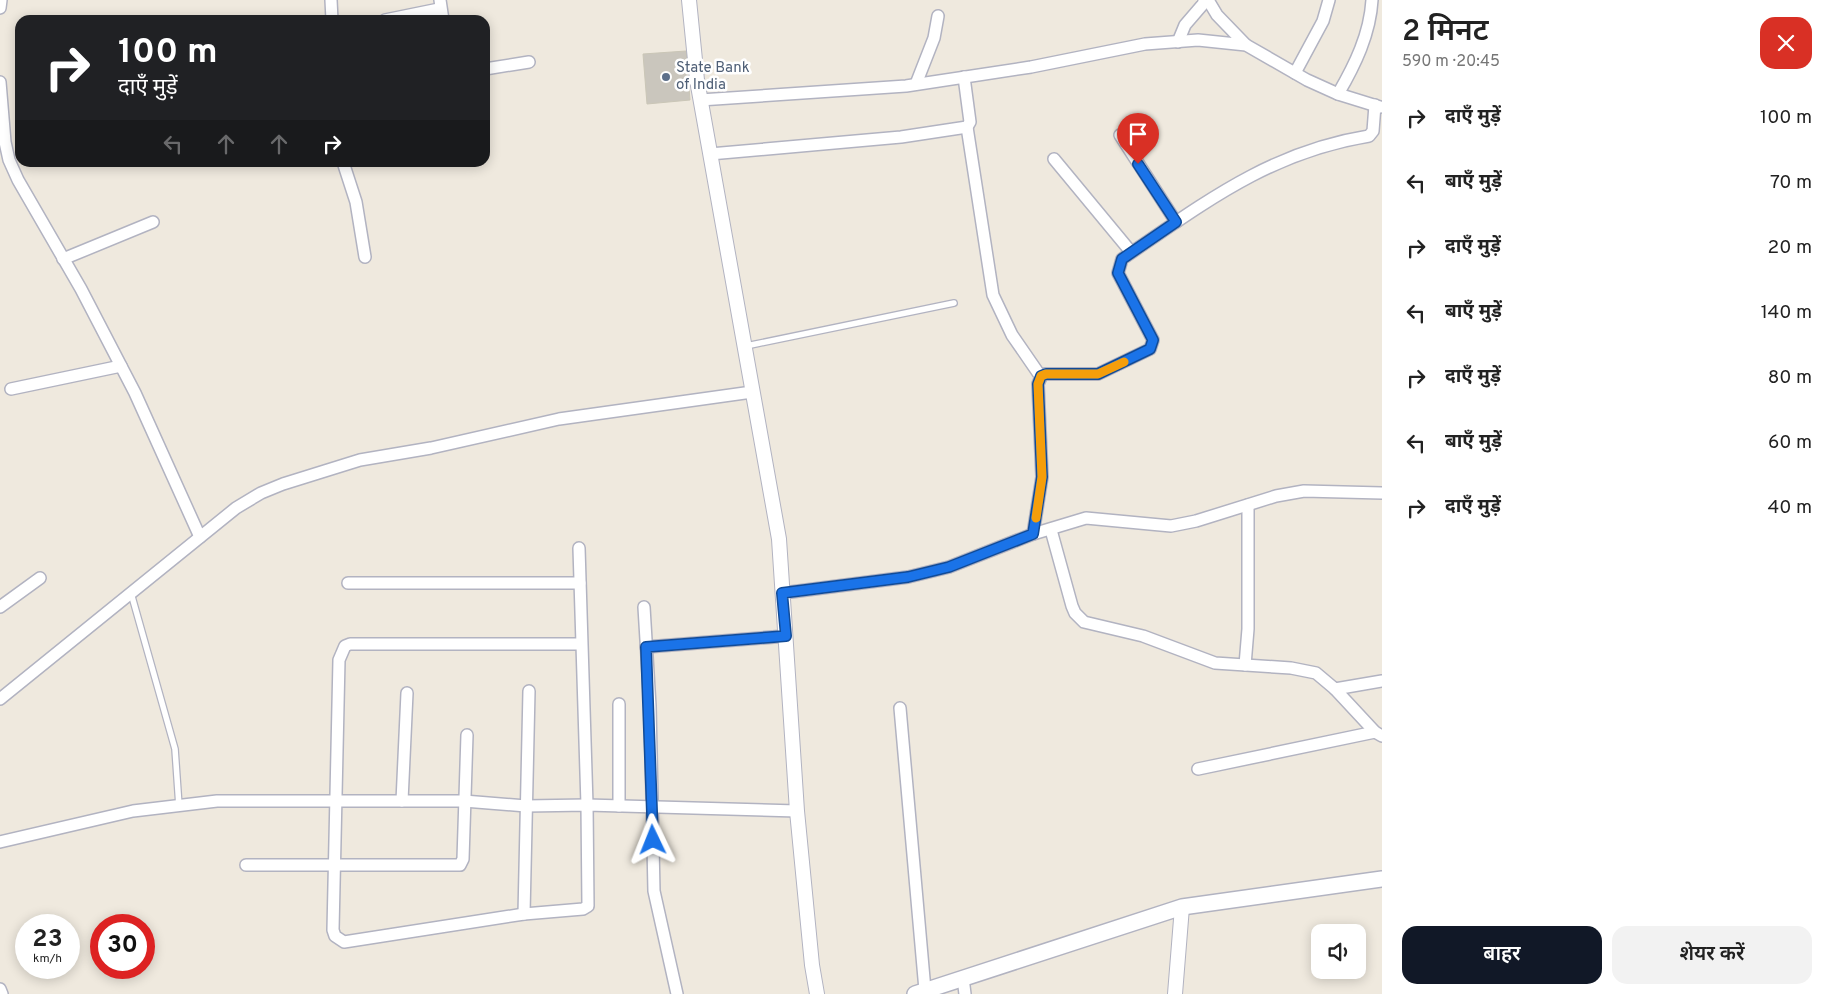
<!DOCTYPE html>
<html lang="hi">
<meta charset="utf-8">
<style>
body{margin:0;font-family:Overpass,"Noto Sans Devanagari",sans-serif;background:#f2f2f2;color:#222;height:100vh;display:flex;flex-direction:column;font-size:19px;white-space:nowrap}
*{box-sizing:border-box;margin:0}
p{font-size:16px;color:#767676}
.icon{flex:none;width:28px;height:28px;fill:none;stroke:currentColor;stroke-width:2;stroke-linecap:round;stroke-linejoin:round}
.map{position:relative;flex:1;overflow:hidden}
.details{display:flex;flex-direction:column;background:#fff;width:450px}
.details>*{flex:none}
.guide{position:absolute;left:15px;top:15px;width:475px;height:152px;border-radius:15px;box-shadow:0 2px 12px #0003;background:#202124;color:#fff;overflow:hidden}
.controls{position:absolute;left:1311px;top:924px;display:grid;gap:10px}
.controls a{display:grid;place-items:center;width:55px;height:55px;border-radius:10px;background:#fff;box-shadow:0 2px 12px #0003;font-size:25px}
.speed{position:absolute;left:15px;top:914px;display:flex;gap:10px;font-size:25px;font-weight:700;text-align:center}
.speed>*{display:grid;place-content:center;width:65px;height:65px;border-radius:50%;background:#fff;box-shadow:0 2px 12px #0003;line-height:1}
.speed small{font-size:12px;font-weight:400}
.speed .limit{border:8px solid #d22;background:#fff;color:#111}
.pin{position:absolute;display:grid;place-items:center;width:42px;height:42px;color:#fff;margin:-51px -21px;border-radius:50% 50% 50% 0;rotate:-45deg;box-shadow:0 0 5px #0007}
.pin .icon{rotate:45deg}
.me{position:absolute;width:55px;margin:-28px;rotate:358deg;stroke-linejoin:round;filter:drop-shadow(0 0 4px #0008)}
.turn{display:flex;align-items:center;gap:18px;height:105px;padding:0 20px;font-size:22px}
.turn .icon{width:65px;height:65px;stroke-width:2.5}
.turn b{display:block;font-size:35px;line-height:42px}
.lanes{display:flex;align-items:center;height:48px;padding:0 20px;background:#0003;justify-content:center;gap:25px;direction:ltr}
.lanes .off{opacity:.35}
.round{display:grid;place-items:center;flex:none;width:52px;height:52px;border-radius:15px;background:#f2f2f2}
.overview{display:flex;align-items:center;justify-content:space-between;height:85px;padding:0 20px}
h1{font-size:30px;font-weight:600;line-height:38px}
.primary-button{display:flex;gap:10px;margin-top:auto;padding:10px 20px}
.primary-button a{flex:1;height:58px;border-radius:15px;background:#111827;color:#fff;font-size:20px;font-weight:600;line-height:58px;text-align:center}
.primary-button a+a{background:#f2f2f2;color:#222}
ul{padding:0;list-style:none}
li{display:flex;align-items:center;gap:15px;height:65px;padding:0 20px}
li div{flex:1}
li b{display:block;font-size:19px}
li em{font-style:normal}
main{display:flex;flex:1;min-height:0}
.map>svg:first-child{display:block}
</style>
<main>
<div class="map">
<svg width="1382" height="994" viewBox="0 0 1382 994">
<rect width="100%" height="100%" fill="#efe9de"/>
<polygon fill="#cac6bd" stroke="#cac6b7" points="686,51 690,100 647,104 643,54"/>
<g fill="none" stroke-linecap="round" stroke-linejoin="round">
<g stroke="#b2b3c1" stroke-width="8">
<g id="service">
<polyline points="746,346 954,303"/>
<polyline points="131,593 175,749 179,806"/>
</g>
</g>
<g stroke="#b2b3c1" stroke-width="14">
<g id="minor">
<polyline points="331,0 332,20"/>
<polyline points="440,0 443,20"/>
<polyline points="1208,0 1217,15 1246,45"/>
<polyline points="0,8 1,0"/>
<polyline points="385,20 439,9"/>
<polyline points="1178,42 1185,25 1204,3 1204,0"/>
<polyline points="485,69 529,62"/>
<polyline points="1295,73 1323,21 1329,0"/>
<polyline points="0,82 5,142 9,160 18,180 81,289 135,393 200,537"/>
<polyline points="916,84 934,38 938,16"/>
<path d="M1338,94C1355,65 1370,34 1372,0"/>
<polyline points="700,100 906,86 1031,67 1145,44 1198,40 1246,45 1307,80 1338,94 1380,107"/>
<polyline points="967,127 993,295 1012,335 1041,377"/>
<polyline points="1120,135 1176,222"/>
<polyline points="710,154 901,137 967,127 970,122 964,77"/>
<polyline points="1054,159 1131,252"/>
<polyline points="343,162 356,202 365,257"/>
<polyline points="63,259 153,222"/>
<polyline points="11,389 121,366"/>
<polyline points="1051,530 1072,606 1075,613 1084,622 1143,636 1215,663 1291,668 1316,673 1335,689 1375,732 1382,736"/>
<polyline points="1033,534 1086,518 1171,526 1196,521 1276,496 1304,491 1382,493"/>
<polyline points="579,548 587,805 588,906 583,909 524,914 344,942 335,936 333,930 339,660 345,646 350,644 582,644"/>
<polyline points="348,583 580,583"/>
<path d="M783,593L908,577L949,567L1033,534L1042,477L1038,384L1041,377L1045,374H1098L1150,349L1153,340L1118,273L1122,259C1203,204 1269,152 1369,136L1373,131L1375,105"/>
<polyline points="0,607 40,578"/>
<polyline points="644,607 650,706 654,891 677,994"/>
<polyline points="646,647 786,636"/>
<polyline points="1245,665 1248,629 1248,505"/>
<polyline points="1335,689 1382,681"/>
<polyline points="0,699 236,508 261,493 283,484 360,460 431,448 559,419 752,392"/>
<polyline points="619,704 619,806"/>
<polyline points="900,708 925,990"/>
<polyline points="1198,769 1375,732"/>
<polyline points="402,801 407,693"/>
<polyline points="0,842 133,811 217,801 464,801 526,806 587,805 797,811"/>
<polyline points="246,865 460,865 463,859 467,735"/>
<polyline points="524,914 529,691"/>
<polyline points="963,978 965,994"/>
<polyline points="0,989 2,994"/>
</g>
</g>
<g stroke="#b2b3c1" stroke-width="16">
<g id="tertiary">
<polyline points="689,0 697,80 779,539 797,811 812,965 817,994"/>
<polyline points="1175,994 1182,907"/>
</g>
</g>
<g stroke="#b2b3c1" stroke-width="18">
<polyline id="secondary" points="915,994 1182,907 1382,879"/>
</g>
<use href="#service" stroke="#fff" stroke-width="5.5"/>
<use href="#minor" stroke="#fff" stroke-width="11"/>
<use href="#tertiary" stroke="#fff" stroke-width="14"/>
<use href="#secondary" stroke="#fff" stroke-width="15"/>
</g>
<g fill="none" stroke-linecap="round" stroke-linejoin="round">
<g stroke="#114b97" stroke-width="12">
<polyline id="route" points="653,840 646,647 786,636 782,593 908,577 949,567 1033,534 1042,477 1038,384 1041,376 1046,374 1098,374 1150,349 1153,340 1118,273 1122,259 1176,222 1138,164"/>
</g>
<use href="#route" stroke="#1a73e8" stroke-width="9"/>
<polyline stroke="#f59e0b" stroke-width="9" points="1036,518 1042,477 1038,384 1041,376 1046,374 1098,374 1124,362"/>
</g>
<circle fill="#5c6f8a" stroke="#fff" stroke-width="2" cx="666" cy="77" r="5"/>
<g text-anchor="middle" dominant-baseline="central" stroke-width="5" stroke-linejoin="round" paint-order="stroke">
<g font-size="15" fill="#4e5e75" stroke="#fff" text-anchor="start">
<text x="676" y="68">State Bank<tspan x="676" dy="17">of India</tspan></text>
</g>
</g>
</svg>
<div class="controls">
<a><svg class="icon" aria-label="sound" viewBox="0 0 24 24"><path d="M4 9h4l5-4v14l-5-4H4zM17 9q2 3 0 6"/></svg></a>
</div>
<div class="speed"><div>23<small>km/h</small></div><div class="limit">30</div></div>
<div class="pin" style="left:1138px;top:164px;background:#d93025"><svg class="icon" aria-label="arrive" viewBox="0 0 24 24"><path d="M6 21V4h12l-3 4 3 4H6"/></svg></div>
<svg class="me" style="left:653px;top:840px" viewBox="-20 -20 40 40"><path d="M0-17L14 15 0 8-14 15z" fill="#1a73e8" stroke="#fff" stroke-width="4"/></svg>
<div class="guide">
<div class="turn"><svg class="icon" aria-label="right" viewBox="0 0 24 24"><path d="M7 20v-9h11M14 6l5 5-5 5"/></svg><div><b>100 m</b>दाएँ मुड़ें</div></div>
<div class="lanes"><svg class="icon off" aria-label="left" viewBox="0 0 24 24"><path d="M17 20v-9H6M10 6l-5 5 5 5"/></svg><svg class="icon off" aria-label="ahead" viewBox="0 0 24 24"><path d="M12 20V5M6 11l6-6 6 6"/></svg><svg class="icon off" aria-label="ahead" viewBox="0 0 24 24"><path d="M12 20V5M6 11l6-6 6 6"/></svg><svg class="icon" aria-label="right" viewBox="0 0 24 24"><path d="M7 20v-9h11M14 6l5 5-5 5"/></svg></div>
</div>
</div>
<section class="details">
<div class="overview"><div><h1>2 मिनट</h1><p>590 m · 20:45</p></div><a class="round" style="background:#d93025;color:#fff"><svg class="icon" aria-label="close" viewBox="0 0 24 24"><path d="M6 6l12 12M18 6L6 18"/></svg></a></div>
<ul>
<li><svg class="icon" aria-label="right" viewBox="0 0 24 24"><path d="M7 20v-9h11M14 6l5 5-5 5"/></svg><div><b>दाएँ मुड़ें</b></div><em>100 m</em></li>
<li><svg class="icon" aria-label="left" viewBox="0 0 24 24"><path d="M17 20v-9H6M10 6l-5 5 5 5"/></svg><div><b>बाएँ मुड़ें</b></div><em>70 m</em></li>
<li><svg class="icon" aria-label="right" viewBox="0 0 24 24"><path d="M7 20v-9h11M14 6l5 5-5 5"/></svg><div><b>दाएँ मुड़ें</b></div><em>20 m</em></li>
<li><svg class="icon" aria-label="left" viewBox="0 0 24 24"><path d="M17 20v-9H6M10 6l-5 5 5 5"/></svg><div><b>बाएँ मुड़ें</b></div><em>140 m</em></li>
<li><svg class="icon" aria-label="right" viewBox="0 0 24 24"><path d="M7 20v-9h11M14 6l5 5-5 5"/></svg><div><b>दाएँ मुड़ें</b></div><em>80 m</em></li>
<li><svg class="icon" aria-label="left" viewBox="0 0 24 24"><path d="M17 20v-9H6M10 6l-5 5 5 5"/></svg><div><b>बाएँ मुड़ें</b></div><em>60 m</em></li>
<li><svg class="icon" aria-label="right" viewBox="0 0 24 24"><path d="M7 20v-9h11M14 6l5 5-5 5"/></svg><div><b>दाएँ मुड़ें</b></div><em>40 m</em></li>
</ul>
<div class="primary-button"><a>बाहर</a><a>शेयर करें</a></div>
</section>
</main>
